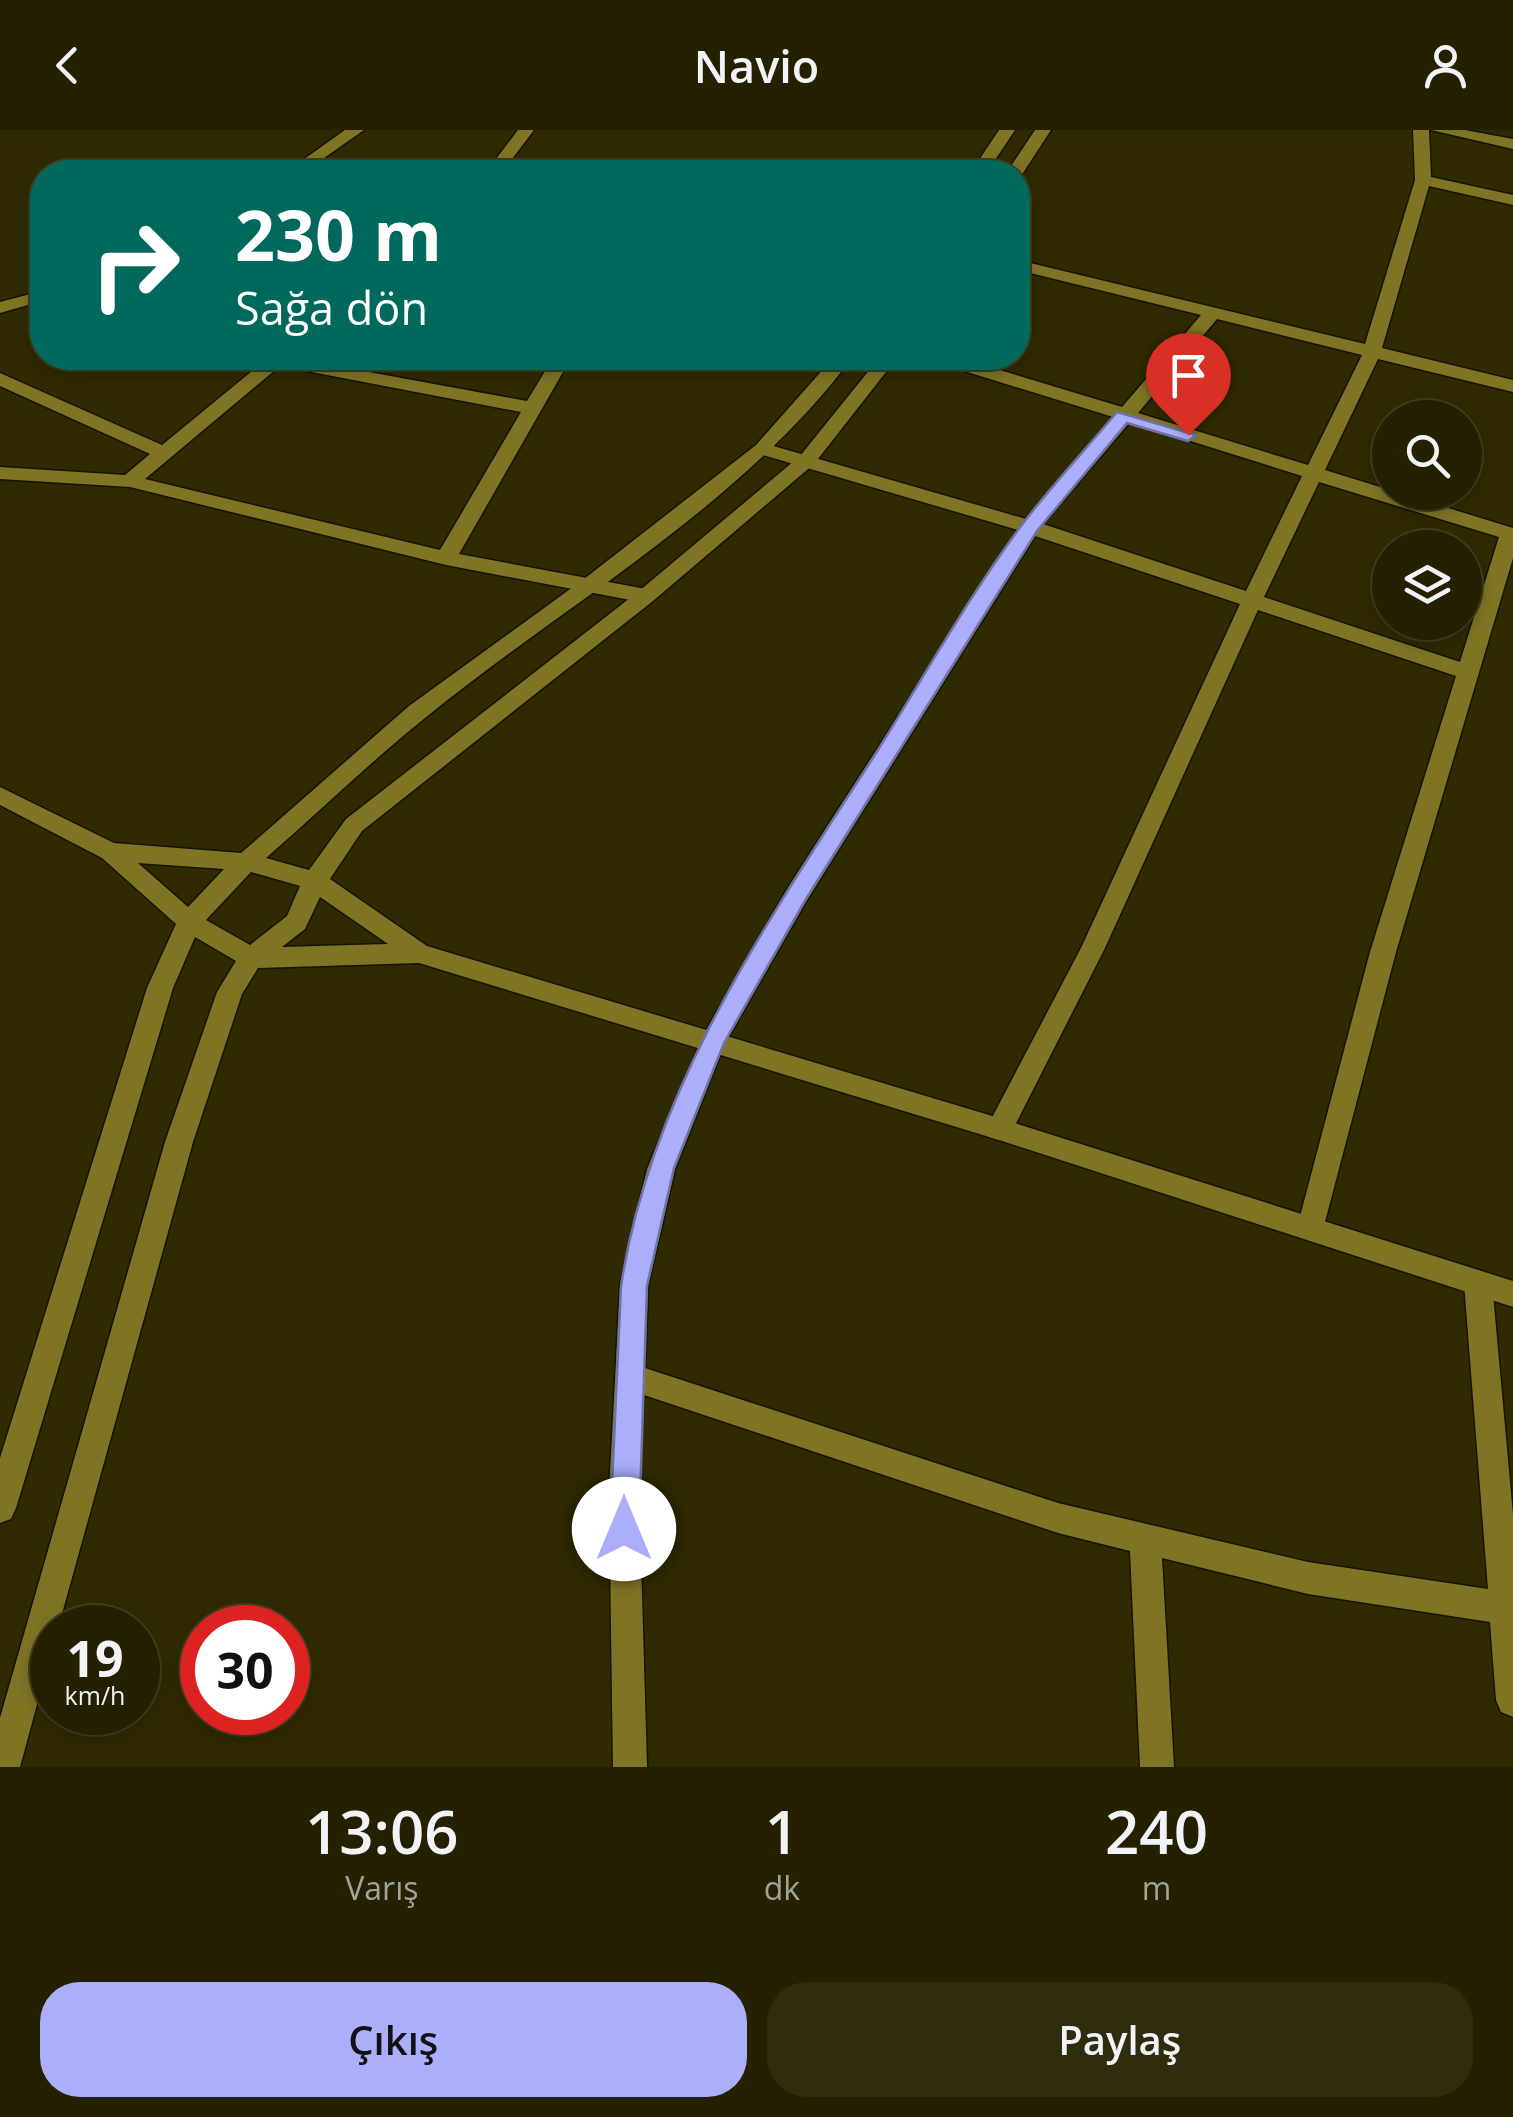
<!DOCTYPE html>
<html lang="tr">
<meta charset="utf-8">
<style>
body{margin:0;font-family:"Open Sans",sans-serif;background:#302d0f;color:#f1f3f6;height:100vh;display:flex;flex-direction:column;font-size:38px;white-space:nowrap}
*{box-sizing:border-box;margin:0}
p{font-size:32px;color:#a3a399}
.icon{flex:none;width:55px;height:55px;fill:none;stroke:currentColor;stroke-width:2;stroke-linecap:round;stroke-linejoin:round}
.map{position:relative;height:1637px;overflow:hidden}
.panel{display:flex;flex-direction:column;background:#242000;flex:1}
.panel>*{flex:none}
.banner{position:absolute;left:30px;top:30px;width:1000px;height:210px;border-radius:40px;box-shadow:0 5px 15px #0003,0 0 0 2px #413e22;background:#00695c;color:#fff;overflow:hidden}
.fabs{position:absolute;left:1372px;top:270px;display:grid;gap:20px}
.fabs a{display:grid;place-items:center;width:110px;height:110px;border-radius:50%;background:#242000;box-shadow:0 5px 15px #0003,0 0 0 2px #413e22;font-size:50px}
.speed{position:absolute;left:30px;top:1475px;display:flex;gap:20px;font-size:50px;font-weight:700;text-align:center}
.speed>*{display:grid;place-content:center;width:130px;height:130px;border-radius:50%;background:#242000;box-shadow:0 5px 15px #0003,0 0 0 2px #413e22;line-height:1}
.speed small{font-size:25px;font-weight:400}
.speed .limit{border:15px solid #d22;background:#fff;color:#111}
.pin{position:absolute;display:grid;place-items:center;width:85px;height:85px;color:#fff;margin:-102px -42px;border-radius:50% 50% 50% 0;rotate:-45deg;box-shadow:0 0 10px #0007}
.pin .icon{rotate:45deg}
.me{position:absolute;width:110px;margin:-55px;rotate:0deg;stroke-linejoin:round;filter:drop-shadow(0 0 8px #0008)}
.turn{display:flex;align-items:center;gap:35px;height:210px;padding:0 40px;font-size:45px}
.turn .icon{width:130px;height:130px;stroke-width:2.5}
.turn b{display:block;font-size:70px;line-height:85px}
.eta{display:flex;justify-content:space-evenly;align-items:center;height:170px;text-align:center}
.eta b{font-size:60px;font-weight:600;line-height:70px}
.cta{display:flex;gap:20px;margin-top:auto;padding:20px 40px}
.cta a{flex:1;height:115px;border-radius:40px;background:#abaffb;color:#111;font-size:40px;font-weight:600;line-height:115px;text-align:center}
.cta a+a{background:#302d0f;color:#f1f3f6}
header{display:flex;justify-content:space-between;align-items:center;height:130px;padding:0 40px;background:#242000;font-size:45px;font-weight:600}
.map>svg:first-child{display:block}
</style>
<header><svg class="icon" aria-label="back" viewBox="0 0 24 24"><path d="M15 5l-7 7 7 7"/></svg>Navio<svg class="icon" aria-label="person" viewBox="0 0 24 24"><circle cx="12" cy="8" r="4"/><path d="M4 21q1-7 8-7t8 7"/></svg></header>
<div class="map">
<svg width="1513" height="1637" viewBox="0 0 1513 1637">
<rect width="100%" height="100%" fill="#302a00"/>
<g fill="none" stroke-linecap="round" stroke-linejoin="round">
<g stroke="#161300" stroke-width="3">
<g id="street">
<polygon points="345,0 364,0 304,42 286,42"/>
<polygon points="518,0 534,0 502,42 486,42"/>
<path d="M1413,0H1429L1431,47L1513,65V75L1429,56L1382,218L1513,250V262L1378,229L1325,340L1513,398V428L1396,822L1321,1107L1311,1110L1301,1107L1297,1098L1370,822L1456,546L1258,480L1105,818L1009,1007L999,1010L989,1007L986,999L1081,818L1240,474L1035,406L807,770L725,913L675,1039L648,1156L645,1238L1058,1373L1308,1432L1488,1459L1464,1153L1468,1144L1478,1140L1488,1144L1492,1153L1513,1385V1587L1501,1582L1496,1570L1490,1492L1308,1464L1162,1428L1174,1637H1140L1130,1421L1058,1403L644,1265L639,1360L647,1637H613L609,1360L620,1156L647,1039L704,904L789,756L1018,400L756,323L753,319L763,313L770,315L1026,389L1113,287L935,232L933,228H960L1122,277L1201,185L1018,140V130L1365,214L1415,50ZM1217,189L1362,225L1308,335L1138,283ZM1130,292L1302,346L1246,461L1043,394ZM1319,352L1499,407L1460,532L1264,467Z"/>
<polygon points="1431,0 1465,0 1513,9 1513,19"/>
<polygon points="42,161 42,171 0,183 0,172"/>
<path d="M268,228H293L527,271L553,228H571L459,424L646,459L657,466L646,473L446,435L130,357L0,349V337L125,345L150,324L0,256V243L162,315ZM280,236L521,282L440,420L145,349Z"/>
</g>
</g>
<g stroke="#161300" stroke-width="3">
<g id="secondary">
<polygon points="999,0 1015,0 987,42 971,42"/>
<polygon points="1035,0 1051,0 1021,46 1007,42"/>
<path d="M833,228H852C739,378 569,471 425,588C370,632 319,682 266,728L309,740L346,689L639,461L800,326L879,228H897L814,334L653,471L362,701L330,749L427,816L999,988L1513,1151V1177L999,1010L419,833L258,838L242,864L193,1012L58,1498H52V1519L20,1637H0V1588L165,1012L217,862L236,831L195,807L173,858L16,1378L11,1389L0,1393V1328L147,858L176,794L102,728L0,675V657L114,713L241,723L409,576L584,449L756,315ZM138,733L224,739L188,777ZM251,742L300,756L287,786L250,815L206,790ZM320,767L388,814L282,817L305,799Z"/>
</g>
</g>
<use href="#street" fill="#7f7424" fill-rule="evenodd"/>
<use href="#secondary" fill="#7f7424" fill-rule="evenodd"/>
</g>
<path fill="#abaffb" stroke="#6f72a3" stroke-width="2.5" d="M1117,282L1196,305L1188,311L1127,293L1037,401L806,769L724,913L674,1038L647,1156L639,1399L635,1409L624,1413L614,1409L610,1399L621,1156C650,963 765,795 869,634C920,554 967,468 1024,392C1053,354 1086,319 1117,282Z"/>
</svg>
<div class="fabs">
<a><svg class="icon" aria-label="search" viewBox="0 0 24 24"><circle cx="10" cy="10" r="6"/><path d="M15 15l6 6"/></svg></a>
<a><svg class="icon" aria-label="layers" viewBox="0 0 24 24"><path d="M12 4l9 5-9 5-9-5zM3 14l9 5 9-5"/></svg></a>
</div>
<div class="speed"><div>19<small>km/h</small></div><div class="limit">30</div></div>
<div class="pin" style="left:1188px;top:305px;background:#d93025"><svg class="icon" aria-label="arrive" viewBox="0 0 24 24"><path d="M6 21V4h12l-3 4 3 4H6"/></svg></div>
<svg class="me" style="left:624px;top:1399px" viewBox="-20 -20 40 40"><circle r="19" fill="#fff"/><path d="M0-13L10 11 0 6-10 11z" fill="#abaffb"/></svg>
<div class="banner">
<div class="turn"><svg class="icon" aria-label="right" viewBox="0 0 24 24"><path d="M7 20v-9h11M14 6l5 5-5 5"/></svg><div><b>230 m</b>Sağa dön</div></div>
</div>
</div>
<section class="panel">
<div class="eta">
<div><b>13:06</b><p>Varış</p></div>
<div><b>1</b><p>dk</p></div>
<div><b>240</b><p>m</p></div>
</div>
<div class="cta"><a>Çıkış</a><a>Paylaş</a></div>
</section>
